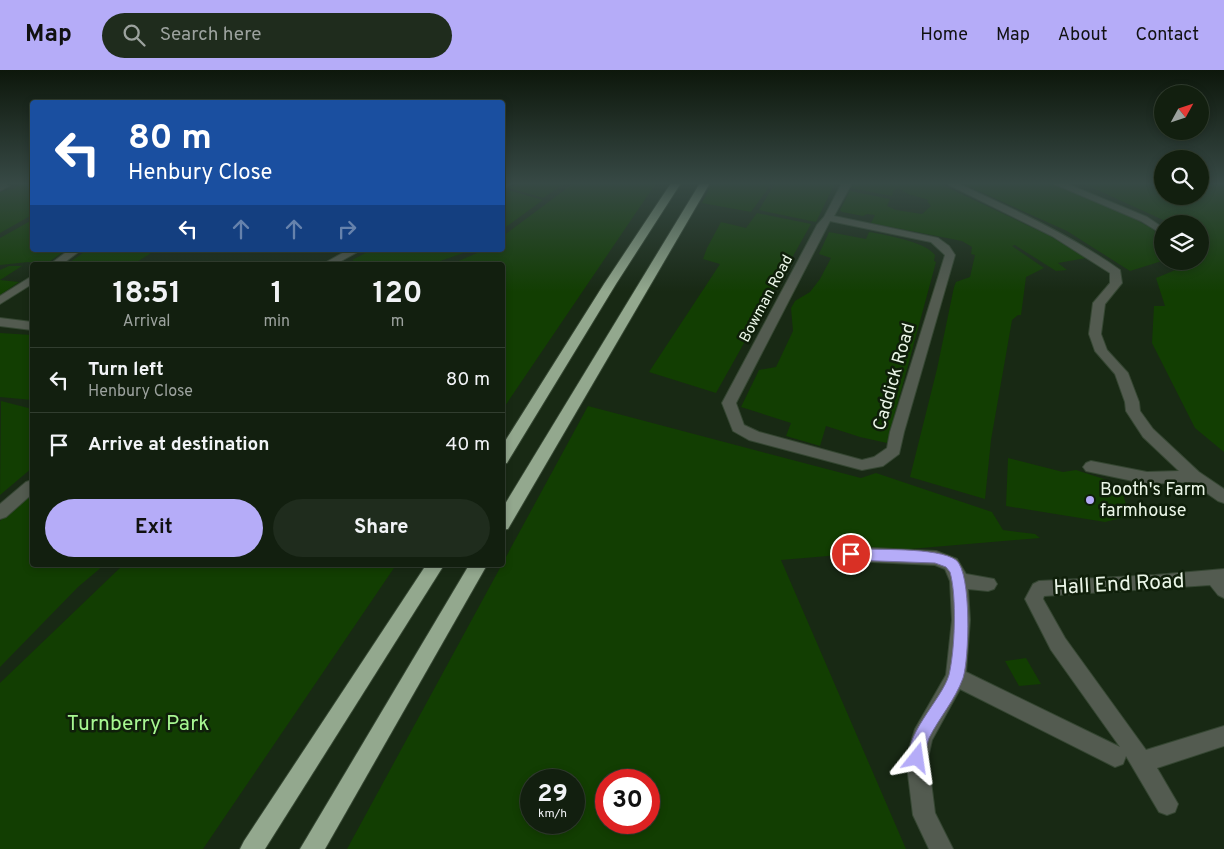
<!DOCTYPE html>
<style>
body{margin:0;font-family:Overpass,sans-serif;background:#1f2c1d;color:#f1f3f6;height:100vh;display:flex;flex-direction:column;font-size:19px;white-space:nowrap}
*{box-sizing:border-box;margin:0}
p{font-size:16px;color:#9ca29e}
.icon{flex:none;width:28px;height:28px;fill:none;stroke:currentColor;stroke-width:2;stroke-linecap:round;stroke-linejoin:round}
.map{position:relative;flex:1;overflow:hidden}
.side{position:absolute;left:30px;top:192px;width:475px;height:305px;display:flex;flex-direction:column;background:#121f0f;border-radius:5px;box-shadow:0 2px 8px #0003,0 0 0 1px #313d2f}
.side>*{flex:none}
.guide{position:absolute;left:30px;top:30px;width:475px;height:152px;border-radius:5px;box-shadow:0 2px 8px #0003,0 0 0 1px #313d2f;background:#1a4fa0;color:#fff;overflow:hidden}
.needle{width:32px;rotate:50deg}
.buttons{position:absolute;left:1154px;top:15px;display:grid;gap:10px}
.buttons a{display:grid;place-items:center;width:55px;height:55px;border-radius:50%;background:#121f0f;box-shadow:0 2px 8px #0003,0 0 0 1px #313d2f;font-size:25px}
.speed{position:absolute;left:520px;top:699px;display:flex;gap:10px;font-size:25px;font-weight:700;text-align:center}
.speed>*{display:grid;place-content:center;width:65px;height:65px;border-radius:50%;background:#121f0f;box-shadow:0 2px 8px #0003,0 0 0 1px #313d2f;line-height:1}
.speed small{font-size:12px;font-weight:400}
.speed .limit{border:8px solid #d22;background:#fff;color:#111}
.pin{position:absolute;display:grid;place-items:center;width:42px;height:42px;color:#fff;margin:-21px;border:2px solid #fff;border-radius:50%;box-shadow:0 1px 5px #0007}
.me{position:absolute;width:55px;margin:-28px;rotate:15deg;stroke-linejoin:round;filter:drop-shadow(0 0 4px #0008)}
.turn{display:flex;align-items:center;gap:18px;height:105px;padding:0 15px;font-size:22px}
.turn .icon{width:65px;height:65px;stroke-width:2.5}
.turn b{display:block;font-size:35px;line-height:42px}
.lanes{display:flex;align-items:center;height:48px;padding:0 15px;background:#0003;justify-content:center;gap:25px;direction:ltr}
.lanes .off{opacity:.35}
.eta{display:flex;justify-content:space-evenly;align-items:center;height:85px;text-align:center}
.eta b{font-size:30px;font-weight:700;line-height:35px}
.button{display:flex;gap:10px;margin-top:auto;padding:10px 15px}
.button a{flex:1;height:58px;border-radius:30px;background:#b5acf8;color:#111;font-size:20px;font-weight:700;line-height:58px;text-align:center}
.button a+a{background:#1f2c1d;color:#f1f3f6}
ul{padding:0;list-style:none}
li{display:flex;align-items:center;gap:15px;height:65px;padding:0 15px;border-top:1px solid #313d2f}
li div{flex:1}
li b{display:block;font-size:19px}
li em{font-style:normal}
header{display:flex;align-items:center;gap:30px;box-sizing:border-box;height:70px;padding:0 25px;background:#b5acf8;color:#111}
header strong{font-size:24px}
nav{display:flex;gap:28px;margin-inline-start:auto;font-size:18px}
.search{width:350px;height:45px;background:#1f2c1d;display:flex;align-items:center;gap:12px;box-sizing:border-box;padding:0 18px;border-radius:28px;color:#9ca29e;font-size:19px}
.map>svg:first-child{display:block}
</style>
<header>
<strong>Map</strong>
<div class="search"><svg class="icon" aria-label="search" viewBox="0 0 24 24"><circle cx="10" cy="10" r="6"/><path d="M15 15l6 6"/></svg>Search here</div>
<nav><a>Home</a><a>Map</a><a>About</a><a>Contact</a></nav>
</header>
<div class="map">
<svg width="1224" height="779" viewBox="0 0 1224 779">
<rect width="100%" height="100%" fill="#182914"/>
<g fill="#123e02" fill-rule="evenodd">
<polygon points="22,113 32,113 32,145 0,163 0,122 15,118"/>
<polygon points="517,113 565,113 543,128 509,118"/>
<polygon points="574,113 656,113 503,339 502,195 449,195 484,180 502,180 503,166"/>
<polygon points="712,113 772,113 751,142 702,133"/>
<polygon points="775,113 835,113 816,152 759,140"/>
<polygon points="854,113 938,113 1050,166 1086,188 1058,193 1067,200 1056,201 1015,175 1012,176 1044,198 1026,207 1021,245 1018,245 1012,250 991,370 985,429 910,407 937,299 954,217 956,212 970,207 975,185 971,184 972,177 962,171 871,153 875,145 867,144 863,146 842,142 840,140 850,121 890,129 887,136 896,140 922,144 931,136 927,131 929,130 908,124 898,118 893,121 892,126 851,118"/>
<polygon points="961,113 1049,113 1123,143 1153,159 1156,163 1154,165 1162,169 1162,191 1130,201 1067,161"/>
<polygon points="1082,113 1162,113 1162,126 1200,126 1200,113 1224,113 1224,382 1195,358 1152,273 1154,236 1165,236 1156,208 1185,196 1187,191 1200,191 1200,154 1172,154"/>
<polygon points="505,119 543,130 503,159 503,121"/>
<polygon points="757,143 811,154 716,323 649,302 720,194 703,189 707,178 721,152 746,158"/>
<polygon points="32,150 32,180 66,180 46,194 28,192 0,195 0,168"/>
<path d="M829,162L866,169L869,162C886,165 926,172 935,185L934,191L936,192L887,373L860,367L826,356L820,376L786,366L791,353L741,337L759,300L776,297L793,261L791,238L795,231L810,222L820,209L831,188L819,184Z"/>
<polygon points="87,180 156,180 132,195 66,195"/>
<polygon points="371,180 472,180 429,195 362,195 352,190"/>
<polygon points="9,196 22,196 0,210 19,212 0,225 0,200"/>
<polygon points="0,263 32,265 32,330 0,327"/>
<polygon points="1,331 32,339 32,398 0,425"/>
<path d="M588,336L861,408L876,403L992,442L1003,460L1035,464L1040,468L781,490L906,779H347ZM531,710H574V752H531ZM606,710H649V752H606Z"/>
<polygon points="1008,388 1063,402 1076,400 1107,410 1111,418 1122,421 1128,441 1121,448 1105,452 1006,436"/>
<polygon points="32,422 32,495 104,495 78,517 0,597 0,451"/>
<polygon points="123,495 396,495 203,779 0,779 0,613"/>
<polygon points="1026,588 1041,614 1019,616 1005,591"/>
</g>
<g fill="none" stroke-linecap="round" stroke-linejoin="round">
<g stroke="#354632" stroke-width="2">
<g id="minor">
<polygon points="4,113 9,116 0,121 0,114"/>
<polygon points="502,113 513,113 502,119"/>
<path d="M842,113H852L834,146L938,168L949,176L955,185L904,362L899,384L883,396L862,400L749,370L733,361L722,333L817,155L824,147ZM830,151L931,172L945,185L890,362L887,378L874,387L862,390L759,362L744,355L736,333Z"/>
<path d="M945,113H957C1013,139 1069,164 1120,200L1122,213L1105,234L1101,264L1107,280L1128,303L1139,332L1140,341L1153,359L1199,402L1224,419V433L1218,431L1191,412L1147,414L1086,401L1083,397L1086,393L1091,391L1147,402L1179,401L1143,367L1126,341L1125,332L1115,304L1095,281L1089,264L1093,233L1110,213V203L1052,166Z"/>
<polygon points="1052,113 1065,113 1147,147 1162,157 1162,164 1141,151"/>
<polygon points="69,180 81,180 61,195 49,195"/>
<polygon points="348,180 361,180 334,195 321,195"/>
<polygon points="32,206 32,214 0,234 0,226"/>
<polygon points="0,248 32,252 32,260 0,256"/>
<polygon points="32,410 32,424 6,447 0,449 0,434 26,412"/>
<polygon points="851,477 936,481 957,489 966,504 994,509 997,514 994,519 988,521 968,519 970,550 966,602 1120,677 1051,580 1025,529 1033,514 1039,511 1155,505 1224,499 1224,528 1218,525 1210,515 1044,526 1043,529 1065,568 1146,680 1224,656 1224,676 1157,698 1178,734 1175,742 1167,745 1159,742 1126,686 1123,694 1115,697 960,619 932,670 928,688 935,743 953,779 929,779 913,745 906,688 915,659 946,605 952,550 950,511 945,499 935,495 851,491 845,489 842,484 845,479"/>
</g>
</g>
<g stroke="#354632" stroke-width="2">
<g id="highway">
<polygon points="671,113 681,113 616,214 507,393 502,394 502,376 604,214"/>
<polygon points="700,113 710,113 508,459 502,460 502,439"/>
<polygon points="426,495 444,495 265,779 240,779 244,771"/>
<polygon points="469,495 487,495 325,779 300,779"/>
</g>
</g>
<use href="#minor" fill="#535b50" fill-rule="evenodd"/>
<use href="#highway" fill="#93a88e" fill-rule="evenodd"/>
</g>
<linearGradient id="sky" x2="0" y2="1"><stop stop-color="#0d170b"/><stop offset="0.51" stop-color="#374945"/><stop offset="1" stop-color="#374945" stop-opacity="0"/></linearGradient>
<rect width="1224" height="222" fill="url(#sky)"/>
<path fill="#b5acf8" stroke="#7670a1" d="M851,479C875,480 938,477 956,490C972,503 969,590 963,608C955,630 939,648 929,668C926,676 926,685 922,694L917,696L911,694C900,668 942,630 949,605C955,580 957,526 950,502L946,497L935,493L851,490L847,488L845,484L847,481Z"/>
<circle fill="#b5acf8" stroke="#0f1f0a" stroke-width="2" cx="1090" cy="430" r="5"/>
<g text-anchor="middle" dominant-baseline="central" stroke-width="5" stroke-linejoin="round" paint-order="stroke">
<g font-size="15" fill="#eaf5e7" stroke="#0f1f0a">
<text transform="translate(767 229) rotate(-62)">Bowman Road</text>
</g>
<g font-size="18" fill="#eaf5e7" stroke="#0f1f0a">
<text transform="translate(895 307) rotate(-74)">Caddick Road</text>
</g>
<g font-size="18" fill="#eaf5e7" stroke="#0f1f0a" text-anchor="start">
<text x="1100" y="420">Booth's Farm<tspan x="1100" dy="21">farmhouse</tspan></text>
</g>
<g font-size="21" fill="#eaf5e7" stroke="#0f1f0a">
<text transform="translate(1119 515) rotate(-3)">Hall End Road</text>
</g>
<g font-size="21" fill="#a7f791" stroke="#0f1f0a">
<text x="138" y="654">Turnberry Park</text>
</g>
</g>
</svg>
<div class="buttons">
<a><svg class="needle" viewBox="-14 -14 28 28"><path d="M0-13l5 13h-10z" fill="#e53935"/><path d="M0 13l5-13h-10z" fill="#9ca29e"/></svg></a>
<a><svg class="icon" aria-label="search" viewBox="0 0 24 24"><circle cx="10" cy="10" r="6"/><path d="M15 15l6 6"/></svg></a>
<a><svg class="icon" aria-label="layers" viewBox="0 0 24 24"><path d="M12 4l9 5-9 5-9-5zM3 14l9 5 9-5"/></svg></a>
</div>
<div class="speed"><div>29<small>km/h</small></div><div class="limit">30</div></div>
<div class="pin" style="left:851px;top:484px;background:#d93025"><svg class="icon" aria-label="arrive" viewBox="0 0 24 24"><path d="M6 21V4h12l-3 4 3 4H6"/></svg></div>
<svg class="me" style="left:917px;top:688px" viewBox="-20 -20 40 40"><path d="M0-17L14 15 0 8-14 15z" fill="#b5acf8" stroke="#fff" stroke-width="4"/></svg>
<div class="guide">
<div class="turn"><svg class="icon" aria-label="left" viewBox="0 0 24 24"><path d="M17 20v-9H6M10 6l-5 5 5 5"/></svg><div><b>80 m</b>Henbury Close</div></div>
<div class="lanes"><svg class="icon" aria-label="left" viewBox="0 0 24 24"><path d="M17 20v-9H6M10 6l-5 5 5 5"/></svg><svg class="icon off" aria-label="ahead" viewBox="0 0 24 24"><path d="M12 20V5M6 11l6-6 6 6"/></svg><svg class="icon off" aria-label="ahead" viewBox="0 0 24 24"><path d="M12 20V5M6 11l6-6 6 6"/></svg><svg class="icon off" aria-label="right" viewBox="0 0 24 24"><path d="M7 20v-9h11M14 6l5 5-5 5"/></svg></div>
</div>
<section class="side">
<div class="eta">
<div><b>18:51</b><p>Arrival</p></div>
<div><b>1</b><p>min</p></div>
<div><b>120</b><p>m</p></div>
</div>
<ul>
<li><svg class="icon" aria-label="left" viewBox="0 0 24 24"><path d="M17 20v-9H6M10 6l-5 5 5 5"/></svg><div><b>Turn left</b><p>Henbury Close</p></div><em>80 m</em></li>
<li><svg class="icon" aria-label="arrive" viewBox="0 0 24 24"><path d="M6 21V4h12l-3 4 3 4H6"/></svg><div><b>Arrive at destination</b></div><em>40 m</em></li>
</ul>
<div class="button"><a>Exit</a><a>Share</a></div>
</section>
</div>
